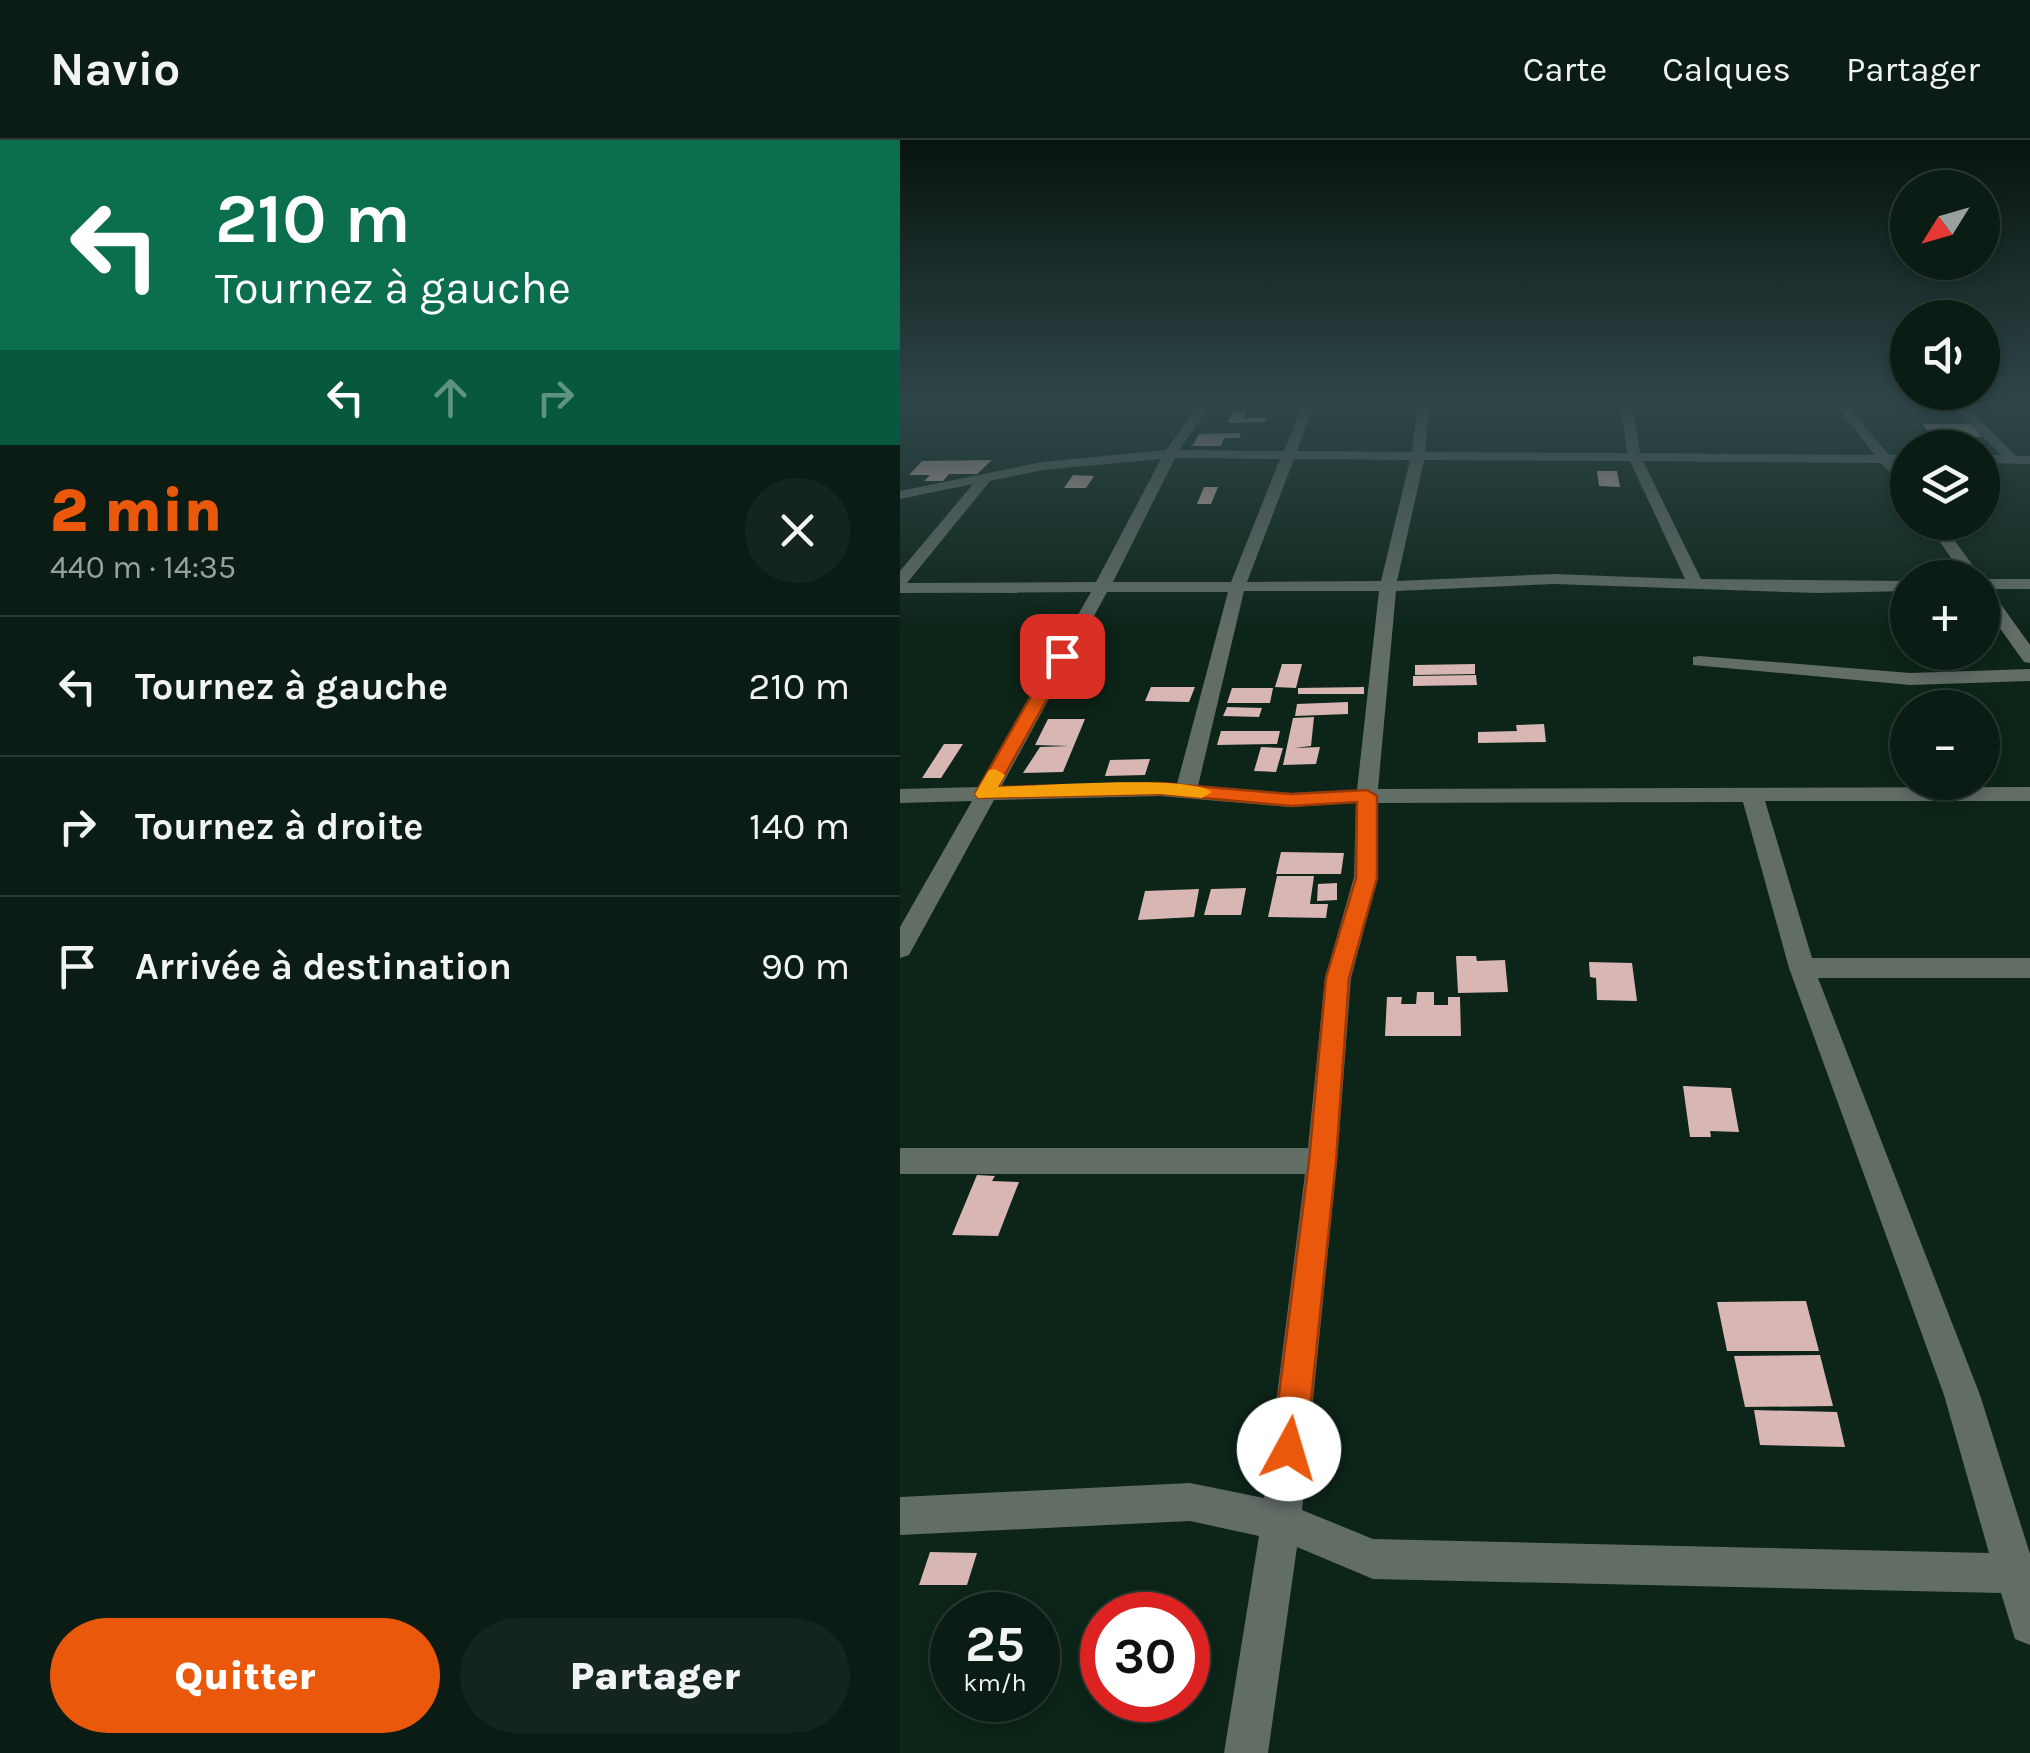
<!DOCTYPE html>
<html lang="fr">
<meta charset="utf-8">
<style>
body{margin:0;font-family:Karla,sans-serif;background:#13251c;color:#f1f3f6;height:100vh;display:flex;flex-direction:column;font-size:38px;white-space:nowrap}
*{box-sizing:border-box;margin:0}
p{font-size:32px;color:#99a1a0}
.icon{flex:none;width:55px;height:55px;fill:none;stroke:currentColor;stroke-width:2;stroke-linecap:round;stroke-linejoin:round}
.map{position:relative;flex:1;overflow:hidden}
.panel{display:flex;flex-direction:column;background:#0a1c13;width:900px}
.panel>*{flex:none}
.top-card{background:#0b6e4f;color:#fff;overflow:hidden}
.needle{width:65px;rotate:233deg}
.tools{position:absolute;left:990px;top:30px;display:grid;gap:20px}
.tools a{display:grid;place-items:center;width:110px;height:110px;border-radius:50%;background:#0a1c13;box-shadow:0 5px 15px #0003,0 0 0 2px #2a3a33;font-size:50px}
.speed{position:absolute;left:30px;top:1452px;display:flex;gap:20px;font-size:50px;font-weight:700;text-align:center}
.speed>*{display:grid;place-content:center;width:130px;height:130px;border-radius:50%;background:#0a1c13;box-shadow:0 5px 15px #0003,0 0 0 2px #2a3a33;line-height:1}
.speed small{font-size:25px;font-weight:400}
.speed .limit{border:15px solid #d22;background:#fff;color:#111}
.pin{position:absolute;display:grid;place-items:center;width:85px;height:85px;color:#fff;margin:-42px;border-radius:20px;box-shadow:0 5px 15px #0006}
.me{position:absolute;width:110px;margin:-55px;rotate:6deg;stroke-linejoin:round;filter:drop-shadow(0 0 8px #0008)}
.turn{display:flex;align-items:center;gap:35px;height:210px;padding:0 50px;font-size:45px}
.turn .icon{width:130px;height:130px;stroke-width:2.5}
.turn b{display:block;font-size:70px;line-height:85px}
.lanes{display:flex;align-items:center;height:95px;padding:0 50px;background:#0003;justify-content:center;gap:50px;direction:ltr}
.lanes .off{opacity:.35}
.round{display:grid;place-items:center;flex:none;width:105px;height:105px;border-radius:52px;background:#13251c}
.headline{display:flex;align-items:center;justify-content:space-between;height:170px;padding:0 50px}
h1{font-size:60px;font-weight:800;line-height:75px;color:#ea580c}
.cta{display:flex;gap:20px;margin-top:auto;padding:20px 50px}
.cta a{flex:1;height:115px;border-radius:60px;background:#ea580c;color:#fff;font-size:40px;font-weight:800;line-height:115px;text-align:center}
.cta a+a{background:#13251c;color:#f1f3f6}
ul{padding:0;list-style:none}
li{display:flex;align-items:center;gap:30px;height:140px;padding:0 50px;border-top:2px solid #2a3a33}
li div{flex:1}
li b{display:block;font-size:38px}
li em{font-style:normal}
header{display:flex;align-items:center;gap:60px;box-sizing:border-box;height:140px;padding:0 50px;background:#0a1c13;border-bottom:2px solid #2a3a33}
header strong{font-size:48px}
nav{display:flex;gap:55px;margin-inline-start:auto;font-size:35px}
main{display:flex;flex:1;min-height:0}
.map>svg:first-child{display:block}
</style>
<header>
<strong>Navio</strong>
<nav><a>Carte</a><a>Calques</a><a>Partager</a></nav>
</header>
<main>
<section class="panel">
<div class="top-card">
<div class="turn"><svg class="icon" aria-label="left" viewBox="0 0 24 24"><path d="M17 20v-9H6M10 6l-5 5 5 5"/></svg><div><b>210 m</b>Tournez à gauche</div></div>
<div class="lanes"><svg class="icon" aria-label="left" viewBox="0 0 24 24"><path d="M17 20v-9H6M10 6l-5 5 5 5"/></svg><svg class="icon off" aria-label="ahead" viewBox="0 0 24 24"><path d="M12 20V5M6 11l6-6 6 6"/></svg><svg class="icon off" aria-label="right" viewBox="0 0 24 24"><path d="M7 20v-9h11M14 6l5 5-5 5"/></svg></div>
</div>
<div class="headline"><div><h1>2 min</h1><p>440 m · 14:35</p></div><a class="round"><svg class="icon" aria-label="close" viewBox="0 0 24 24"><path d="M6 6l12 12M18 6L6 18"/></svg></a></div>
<ul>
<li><svg class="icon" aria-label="left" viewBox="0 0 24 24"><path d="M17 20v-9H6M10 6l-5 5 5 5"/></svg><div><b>Tournez à gauche</b></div><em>210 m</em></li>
<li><svg class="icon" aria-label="right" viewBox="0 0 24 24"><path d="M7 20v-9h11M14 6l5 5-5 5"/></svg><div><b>Tournez à droite</b></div><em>140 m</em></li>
<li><svg class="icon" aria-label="arrive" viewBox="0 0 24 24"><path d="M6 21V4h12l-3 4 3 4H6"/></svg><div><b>Arrivée à destination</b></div><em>90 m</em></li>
</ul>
<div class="cta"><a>Quitter</a><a>Partager</a></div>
</section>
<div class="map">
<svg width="1130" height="1613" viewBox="0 0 1130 1613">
<rect width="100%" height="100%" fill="#0d2519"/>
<g fill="#d7b6b3">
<polygon points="332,272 347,272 344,278 367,277 365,282 328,283"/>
<polygon points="1022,284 1071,284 1082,297 1032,296"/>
<polygon points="341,293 339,298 324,298 321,306 292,306 299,294"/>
<polygon points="92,320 77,334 49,334 43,341 24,341 30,335 9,335 22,321"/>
<polygon points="697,331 717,331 720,347 699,346"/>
<polygon points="173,335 194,336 186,348 164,348"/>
<polygon points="304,347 318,347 311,364 297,364"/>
<polygon points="382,524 402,524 396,548 375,547"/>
<polygon points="575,524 575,534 515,535 515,525"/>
<polygon points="576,535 577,545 513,546 513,536"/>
<polygon points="251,547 295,547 289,562 245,561"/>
<polygon points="464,547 464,554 398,554 398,548"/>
<polygon points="332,548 373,548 370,563 327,563"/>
<polygon points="448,562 448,574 395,576 397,564"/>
<polygon points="327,567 362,568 359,577 323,576"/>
<polygon points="414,577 411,606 394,608 420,607 416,624 383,625 393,578"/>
<polygon points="148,579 185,579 163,632 123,633 140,607 169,606 135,605"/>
<polygon points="644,584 646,602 578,603 578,592 617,591 616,585"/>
<polygon points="321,591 380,591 377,604 317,605"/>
<polygon points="44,604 63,604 41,638 22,638"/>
<polygon points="361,607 383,608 376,632 354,631"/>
<polygon points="250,619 245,635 205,636 210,620"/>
<polygon points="381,712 444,713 441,734 376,734"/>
<polygon points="377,736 414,736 410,764 428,764 426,778 368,777"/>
<polygon points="437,743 437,760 417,761 418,744"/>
<polygon points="346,748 341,775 304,775 311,749"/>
<polygon points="299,749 294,777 238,780 245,751"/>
<polygon points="556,816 576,816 577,821 605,820 608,852 558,853"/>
<polygon points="689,822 732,823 737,861 697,860 696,838 690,837"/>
<polygon points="517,852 534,852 534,865 548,865 548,857 560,857 561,896 485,896 487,857 502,857 501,864 516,864"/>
<polygon points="783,946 831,948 839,992 810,991 811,997 790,997"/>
<polygon points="77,1035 95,1036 92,1041 119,1042 98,1096 52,1095"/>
<polygon points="906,1161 919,1211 827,1211 817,1162"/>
<polygon points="920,1215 933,1266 845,1267 834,1216"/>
<polygon points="854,1270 937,1272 945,1307 860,1305"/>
<polygon points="30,1412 77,1413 67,1445 19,1445"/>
</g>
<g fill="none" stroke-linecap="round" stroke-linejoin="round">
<g fill="#626d66" fill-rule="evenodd">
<path d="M299,265H311L279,310L384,311L402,265H414L397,311L512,312L517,265H529L525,312L727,313L721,265H733L740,313L975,315L935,265H947L989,315H1008V323H995L1008,337V351L981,323L743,321L801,439L1008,441V451L918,453L654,444L496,451L478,649L1130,647V661H865L912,818H1130V838H918L1080,1255L1130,1414V1505L1115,1499L1101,1453L473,1439L397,1407L368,1613H324L359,1396L290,1381L0,1395V1357L290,1343L364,1358L405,1034H0V1008H408L425,838L454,737L456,663L391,667L260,656L94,660L9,815L0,818V787L72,661L0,663V649L80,647L191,452L0,453V431L73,344L0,359V351L142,322L266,310ZM275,318L380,319L331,442H213ZM261,319L196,442L7,443L90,341L142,330ZM394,319L510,320L481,441L347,442ZM524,320L730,321L785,439L654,434L497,441ZM344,451H479L457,650L391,653L298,646ZM207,452H328L277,644L101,647ZM843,662L889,828L1044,1255L1089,1413L473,1399L402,1370L437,1021L451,838L478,737V663Z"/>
<polygon points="1052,265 1064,265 1116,316 1130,316 1130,324 1082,323 1082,315 1101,315"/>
<polygon points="1026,382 1041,382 1082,438 1065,438"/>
<polygon points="1082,439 1130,439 1130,449 1090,449 1130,505 1130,523 1124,522 1082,463"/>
<polygon points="799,516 1010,533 1130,529 1130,541 1010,545 793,525 793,517"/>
</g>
</g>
<linearGradient id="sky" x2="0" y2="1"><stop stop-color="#07140e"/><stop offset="0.54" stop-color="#2f4649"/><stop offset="1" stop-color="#2f4649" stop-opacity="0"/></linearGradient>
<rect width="1130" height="490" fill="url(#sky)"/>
<polygon fill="#ea580c" stroke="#983908" stroke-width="2.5" points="162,511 171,516 98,647 260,643 391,654 467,650 477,656 477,738 449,838 436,1021 406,1309 401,1321 389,1326 377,1321 372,1309 409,1021 426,838 456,738 457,662 391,666 260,654 78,658 75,654 154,516"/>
<path fill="#f59e0b" d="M95,629L105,635L98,647C134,646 291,634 312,652L302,658L260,654L78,658L75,654L89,630Z"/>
</svg>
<div class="tools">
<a><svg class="needle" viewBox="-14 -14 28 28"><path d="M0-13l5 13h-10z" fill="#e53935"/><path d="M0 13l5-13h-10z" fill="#99a1a0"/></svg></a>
<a><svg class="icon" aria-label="sound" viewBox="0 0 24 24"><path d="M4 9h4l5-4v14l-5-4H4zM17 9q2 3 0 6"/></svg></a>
<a><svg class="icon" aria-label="layers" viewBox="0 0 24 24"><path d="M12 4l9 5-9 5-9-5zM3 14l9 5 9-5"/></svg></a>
<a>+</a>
<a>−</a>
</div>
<div class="speed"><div>25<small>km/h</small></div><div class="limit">30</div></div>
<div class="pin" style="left:162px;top:516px;background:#d93025"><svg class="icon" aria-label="arrive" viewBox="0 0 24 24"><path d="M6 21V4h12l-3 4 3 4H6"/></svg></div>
<svg class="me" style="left:389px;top:1309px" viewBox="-20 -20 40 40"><circle r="19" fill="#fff"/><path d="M0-13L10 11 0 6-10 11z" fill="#ea580c"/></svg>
</div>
</main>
